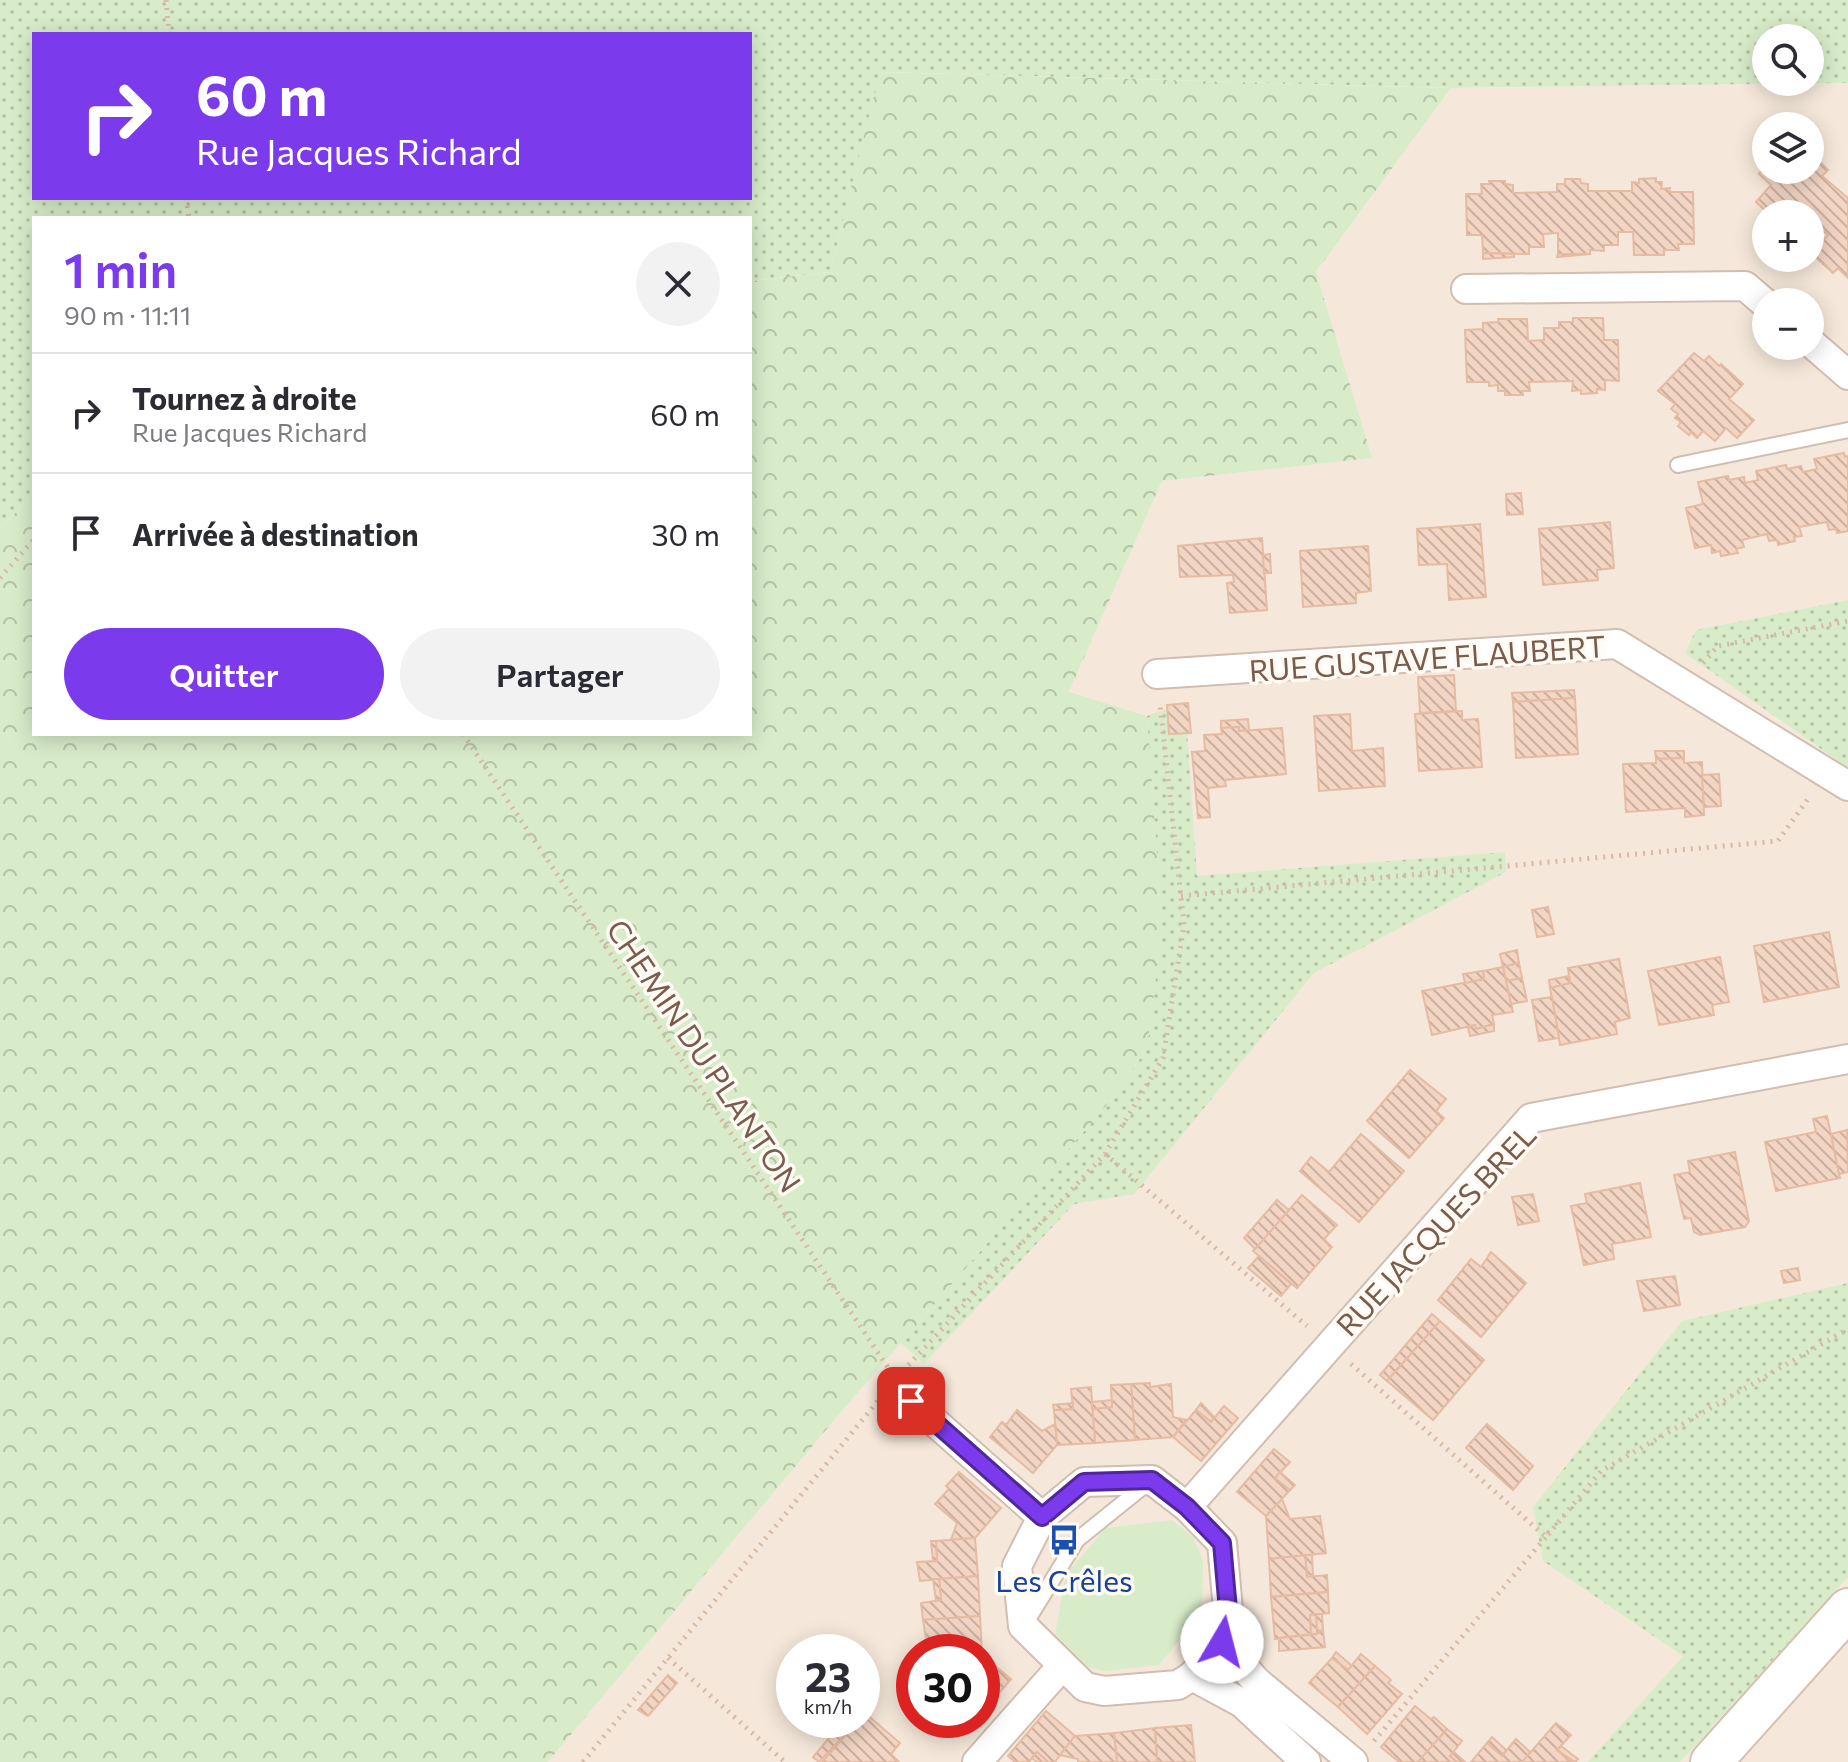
<!DOCTYPE html>
<html lang="fr">
<meta charset="utf-8">
<style>
body{margin:0;font-family:Commissioner,sans-serif;background:#f2f2f3;color:#2b2b33;height:100vh;display:flex;flex-direction:column;font-size:30px;white-space:nowrap}
*{box-sizing:border-box;margin:0}
p{font-size:26px;color:#7c7c81}
.icon{flex:none;width:44px;height:44px;fill:none;stroke:currentColor;stroke-width:2;stroke-linecap:round;stroke-linejoin:round}
.map{position:relative;flex:1;overflow:hidden}
.panel{position:absolute;left:32px;top:216px;width:720px;height:520px;display:flex;flex-direction:column;background:#fff;border-radius:0px;box-shadow:0 4px 20px #0003}
.panel>*{flex:none}
.hud{position:absolute;left:32px;top:32px;width:720px;height:168px;border-radius:0px;box-shadow:0 4px 20px #0003;background:#7c3aed;color:#fff;overflow:hidden}
.controls{position:absolute;left:1752px;top:24px;display:grid;gap:16px}
.controls a{display:grid;place-items:center;width:72px;height:72px;border-radius:50%;background:#fff;box-shadow:0 4px 20px #0003;font-size:40px}
.speed{position:absolute;left:776px;top:1634px;display:flex;gap:16px;font-size:40px;font-weight:700;text-align:center}
.speed>*{display:grid;place-content:center;width:104px;height:104px;border-radius:50%;background:#fff;box-shadow:0 4px 20px #0003;line-height:1}
.speed small{font-size:20px;font-weight:400}
.speed .limit{border:12px solid #d22;background:#fff;color:#111}
.pin{position:absolute;display:grid;place-items:center;width:68px;height:68px;color:#fff;margin:-34px;border-radius:16px;box-shadow:0 4px 12px #0006}
.me{position:absolute;width:88px;margin:-44px;rotate:8deg;stroke-linejoin:round;filter:drop-shadow(0 0 6px #0008)}
.turn{display:flex;align-items:center;gap:28px;height:168px;padding:0 32px;font-size:36px}
.turn .icon{width:104px;height:104px;stroke-width:2.5}
.turn b{display:block;font-size:56px;line-height:68px}
.round{display:grid;place-items:center;flex:none;width:84px;height:84px;border-radius:42px;background:#f2f2f3}
.head{display:flex;align-items:center;justify-content:space-between;height:136px;padding:0 32px}
h1{font-size:48px;font-weight:600;line-height:60px;color:#7c3aed}
.button{display:flex;gap:16px;margin-top:auto;padding:16px 32px}
.button a{flex:1;height:92px;border-radius:48px;background:#7c3aed;color:#fff;font-size:32px;font-weight:600;line-height:92px;text-align:center}
.button a+a{background:#f2f2f3;color:#2b2b33}
ul{padding:0;list-style:none}
li{display:flex;align-items:center;gap:24px;height:120px;padding:0 32px;border-top:2px solid #e1e1e2}
li div{flex:1}
li b{display:block;font-size:30px}
li em{font-style:normal}
.map>svg:first-child{display:block}
</style>
<div class="map">
<svg width="1848" height="1762" viewBox="0 0 1848 1762">
<defs>
<pattern id="grass-dots" width="8" height="8" patternUnits="userSpaceOnUse" patternTransform="scale(2)"><rect width="8" height="8" fill="#d8ecc9"/><path d="M2 2h.1M6 6h.1" fill="none" stroke="#b4c2a5" stroke-width="1.8" stroke-linecap="round"/></pattern>
<pattern id="forest-crowns" width="20" height="18" patternUnits="userSpaceOnUse" patternTransform="scale(2)"><rect width="20" height="18" fill="#d8ecc9"/><path d="M2 6a3 3 0 1 1 6 0M12 15a3 3 0 1 1 6 0" fill="none" stroke="#b4c2a5"/></pattern>
<pattern id="building-back-hatch" width="6" height="6" patternUnits="userSpaceOnUse" patternTransform="scale(2)"><rect width="6" height="6" fill="#f3d5c3"/><path d="M-1 5l2 2M0 0l6 6M5-1l2 2" fill="none" stroke="#cab0a1"/></pattern>
</defs>
<rect width="100%" height="100%" fill="#fdf6ec"/>
<path fill="#f5e8da" fill-rule="evenodd" d="M1848,83V1762H548L831,1424L1116,1094L1147,1048L1069,692L1162,481L1371,458L1316,272L1451,88ZM1766,126H1810V170H1766ZM1766,214H1810V258H1766ZM1766,302H1810V346H1766ZM794,1652H862V1720H794ZM914,1652H982V1720H914Z"/>
<g fill="url(#grass-dots)" fill-rule="evenodd">
<path d="M0,0H1848V83L1451,88L881,72L830,272L750,281V218H34V496L0,527ZM34,34H750V198H34ZM1766,38H1810V82H1766Z"/>
<polygon points="1848,600 1848,768 1685,653 1696,630"/>
<polygon points="1185,702 1197,876 1505,852 1506,872 1314,973 1134,1194 1074,1204 924,1364 901,1343 1116,1094 1147,1048 1162,926 1147,716"/>
<polygon points="1848,1283 1848,1577 1680,1762 1588,1762 1683,1656 1543,1561 1533,1507 1682,1321"/>
</g>
<polygon fill="url(#forest-crowns)" points="880,72 1451,88 1316,272 1372,458 1162,481 1069,692 1147,716 1162,926 1147,1048 1116,1094 831,1424 548,1762 0,1762 0,527 34,496 34,734 750,734 750,281 830,272"/>
<polygon fill="#d8ecc9" points="1172,1520 1193,1537 1203,1560 1202,1612 1159,1665 1104,1671 1088,1667 1055,1634 1066,1574 1106,1528"/>
<g fill="url(#building-back-hatch)" stroke="#e6bba3" stroke-width="2">
<polygon points="1810,151 1828,170 1822,176 1848,198 1848,278 1838,268 1833,273 1811,253 1828,235 1816,225 1810,232 1810,214 1769,214 1756,202 1771,185 1759,174 1766,165 1766,170 1810,170"/>
<polygon points="1656,178 1656,182 1662,182 1661,189 1670,188 1669,192 1693,192 1694,244 1678,244 1679,250 1664,250 1664,255 1634,255 1633,232 1618,232 1618,245 1604,245 1604,251 1590,250 1590,254 1558,254 1558,233 1543,234 1544,247 1529,247 1529,254 1483,253 1482,235 1467,235 1466,194 1482,194 1481,184 1490,184 1489,181 1505,181 1505,184 1513,185 1513,193 1557,192 1557,184 1565,184 1565,179 1580,179 1581,183 1588,184 1588,191 1632,191 1632,182 1639,183 1639,179"/>
<polygon points="1483,253 1514,254 1514,257 1483,259"/>
<polygon points="1558,254 1590,254 1557,257"/>
<polygon points="1573,318 1603,318 1604,340 1618,340 1619,381 1605,380 1605,390 1597,389 1597,393 1581,394 1581,390 1572,391 1573,381 1529,382 1530,391 1522,391 1523,395 1505,395 1505,391 1498,391 1498,385 1489,386 1489,382 1467,382 1465,330 1483,329 1483,323 1498,322 1498,319 1527,319 1528,341 1544,340 1544,328 1559,328 1559,322 1573,322"/>
<polygon points="1694,353 1704,361 1709,356 1719,366 1721,364 1743,384 1729,399 1754,420 1737,438 1726,428 1715,441 1703,431 1697,438 1691,432 1689,435 1678,426 1681,422 1675,418 1678,414 1671,409 1675,404 1658,391"/>
<polygon points="1844,453 1845,457 1848,456 1848,531 1837,533 1836,529 1829,530 1827,522 1799,527 1802,536 1794,537 1795,541 1778,545 1777,540 1769,541 1767,534 1742,540 1744,547 1736,549 1738,553 1721,556 1720,551 1712,553 1711,545 1695,548 1686,508 1703,504 1698,482 1728,476 1729,480 1744,477 1745,483 1758,480 1756,471 1786,465 1787,469 1801,466 1803,472 1817,469 1814,459"/>
<polygon points="1521,493 1523,514 1507,515 1506,494"/>
<polygon points="1610,522 1614,568 1597,570 1598,580 1543,585 1539,529"/>
<polygon points="1480,524 1486,597 1449,600 1447,564 1419,565 1417,529"/>
<polygon points="1262,538 1267,610 1230,613 1227,583 1234,582 1233,575 1180,577 1178,546"/>
<polygon points="1368,546 1371,591 1356,593 1356,603 1303,607 1300,551"/>
<polygon points="1270,554 1271,573 1264,573 1263,555"/>
<polygon points="1454,675 1456,711 1420,713 1418,677"/>
<polygon points="1574,690 1575,698 1513,702 1512,693"/>
<polygon points="1575,698 1578,754 1516,758 1513,702"/>
<polygon points="1188,703 1191,733 1169,734 1167,705"/>
<polygon points="1462,711 1462,720 1478,719 1482,767 1419,771 1415,714"/>
<polygon points="1350,714 1352,751 1383,748 1385,786 1319,791 1314,716"/>
<polygon points="1248,719 1249,730 1239,731 1239,727 1221,728 1221,721"/>
<polygon points="1239,727 1239,731 1282,728 1286,774 1225,780 1226,786 1208,788 1210,817 1198,818 1192,752 1205,751 1204,735 1222,734 1221,728"/>
<polygon points="1655,751 1684,751 1684,758 1656,759"/>
<polygon points="1684,758 1684,763 1702,762 1704,815 1685,817 1685,808 1626,812 1623,764 1656,763 1656,759"/>
<polygon points="1719,774 1721,806 1704,807 1702,775"/>
<polygon points="1548,907 1554,934 1537,937 1532,910"/>
<polygon points="1829,932 1839,987 1764,1002 1754,946"/>
<polygon points="1517,950 1519,963 1503,967 1500,954"/>
<polygon points="1720,957 1729,1002 1712,1005 1714,1015 1659,1025 1648,971"/>
<polygon points="1619,959 1630,1018 1615,1022 1617,1034 1560,1045 1550,988 1570,983 1568,968"/>
<polygon points="1519,963 1522,978 1506,981 1503,967"/>
<polygon points="1503,967 1513,1012 1492,1015 1494,1024 1476,1029 1475,1025 1432,1035 1422,991 1484,979 1483,971"/>
<polygon points="1483,971 1484,979 1465,983 1463,974"/>
<polygon points="1569,976 1570,983 1550,988 1549,980"/>
<polygon points="1522,978 1527,1001 1511,1004 1506,981"/>
<polygon points="1552,997 1559,1038 1539,1041 1532,1000"/>
<polygon points="1494,1024 1494,1031 1470,1036 1468,1027 1475,1025 1476,1029"/>
<polygon points="1410,1070 1446,1099 1436,1111 1444,1118 1409,1158 1367,1121"/>
<polygon points="1827,1116 1840,1178 1776,1191 1765,1142 1816,1132 1813,1119"/>
<polygon points="1847,1130 1848,1172 1839,1174 1831,1134"/>
<polygon points="1361,1134 1404,1171 1359,1222 1300,1171 1311,1157 1329,1172"/>
<polygon points="1735,1152 1749,1221 1745,1227 1700,1235 1694,1232 1691,1218 1684,1219 1674,1175 1690,1172 1688,1161"/>
<polygon points="1640,1183 1651,1237 1612,1244 1614,1259 1584,1265 1571,1206 1587,1203 1585,1194"/>
<polygon points="1533,1194 1539,1221 1518,1225 1512,1197"/>
<polygon points="1302,1195 1337,1225 1324,1239 1332,1247 1297,1288 1253,1251"/>
<polygon points="1277,1200 1289,1210 1255,1249 1244,1238"/>
<polygon points="1491,1252 1526,1283 1481,1337 1438,1300 1471,1259 1481,1267"/>
<polygon points="1259,1256 1291,1284 1281,1296 1248,1268"/>
<polygon points="1798,1268 1800,1280 1784,1283 1781,1271"/>
<polygon points="1675,1276 1680,1305 1644,1311 1637,1281"/>
<polygon points="1432,1314 1440,1321 1387,1381 1380,1375"/>
<polygon points="1440,1321 1484,1360 1433,1420 1387,1381"/>
<polygon points="1150,1383 1150,1387 1171,1384 1173,1417 1186,1420 1173,1437 1135,1440 1131,1384"/>
<polygon points="1131,1384 1135,1440 1095,1443 1092,1409 1112,1407 1111,1385"/>
<polygon points="1091,1387 1095,1443 1057,1445 1054,1410 1073,1409 1071,1389"/>
<polygon points="1112,1400 1112,1407 1092,1409 1092,1402"/>
<polygon points="1073,1403 1073,1409 1054,1410 1053,1405"/>
<polygon points="1201,1403 1214,1417 1211,1422 1196,1410"/>
<polygon points="1224,1406 1238,1418 1201,1461 1173,1437 1196,1410 1211,1422"/>
<polygon points="1017,1410 1042,1431 1055,1424 1057,1445 1033,1473 990,1437 1002,1422 1006,1425"/>
<polygon points="1487,1424 1533,1466 1513,1490 1466,1448"/>
<polygon points="1274,1449 1290,1462 1275,1478 1290,1490 1266,1516 1237,1492"/>
<polygon points="959,1472 1001,1508 975,1538 951,1540 957,1523 935,1504 949,1489 946,1486"/>
<polygon points="1280,1472 1295,1485 1290,1490 1275,1478"/>
<polygon points="1282,1499 1290,1519 1320,1516 1326,1553 1269,1559 1266,1516"/>
<polygon points="975,1538 978,1576 920,1581 917,1562 937,1561 936,1541"/>
<polygon points="931,1541 936,1541 937,1561 933,1561"/>
<polygon points="1305,1555 1312,1555 1313,1576 1307,1577"/>
<polygon points="1305,1555 1307,1577 1327,1575 1328,1592 1271,1597 1269,1559"/>
<polygon points="978,1576 980,1616 923,1620 921,1603 941,1600 939,1579"/>
<polygon points="933,1579 939,1579 941,1600 936,1601"/>
<polygon points="1328,1592 1329,1613 1310,1615 1311,1634 1275,1639 1271,1597"/>
<polygon points="1316,1614 1322,1614 1323,1630 1317,1632"/>
<polygon points="1316,1614 1317,1634 1311,1634 1310,1615"/>
<polygon points="980,1616 982,1652 928,1652 923,1620"/>
<polygon points="1323,1630 1325,1647 1279,1651 1279,1638 1317,1634"/>
<polygon points="1336,1652 1352,1666 1348,1670 1332,1658"/>
<polygon points="1361,1654 1375,1666 1338,1707 1309,1683 1332,1658 1348,1670"/>
<polygon points="982,1655 1011,1679 982,1713"/>
<polygon points="1375,1666 1391,1680 1388,1683 1402,1694 1367,1734 1338,1707"/>
<polygon points="668,1675 677,1683 648,1716 638,1710"/>
<polygon points="1415,1706 1431,1719 1434,1717 1447,1729 1418,1762 1399,1762 1381,1747"/>
<polygon points="1046,1711 1075,1736 1055,1762 1048,1762 1037,1752 1029,1762 1015,1762 1008,1756"/>
<polygon points="865,1713 900,1743 891,1754 899,1762 822,1762 859,1720 862,1720"/>
<polygon points="844,1720 859,1720 819,1762 813,1757"/>
<polygon points="1556,1723 1571,1735 1557,1750 1572,1762 1522,1762"/>
<polygon points="1191,1725 1195,1762 1157,1762 1155,1728"/>
<polygon points="1155,1728 1157,1762 1117,1762 1114,1733"/>
<polygon points="1447,1729 1462,1741 1450,1756 1457,1762 1418,1762"/>
<polygon points="1114,1733 1117,1762 1078,1762 1078,1759 1060,1755 1075,1736"/>
<polygon points="1492,1737 1506,1750 1502,1756 1487,1743"/>
<polygon points="1516,1739 1530,1752 1522,1762 1471,1762 1487,1743 1502,1756"/>
<polygon points="1561,1746 1578,1759 1575,1762 1557,1750"/>
<polygon points="1037,1752 1048,1762 1037,1762 1032,1758"/>
<polygon points="1454,1752 1465,1762 1457,1762 1450,1756"/>
</g>
<g fill="none" stroke-linecap="round" stroke-linejoin="round">
<g stroke="#d1beb0" stroke-width="18">
<g id="service">
<polyline points="1678,465 1848,430"/>
<polyline points="1027,1621 1077,1540 1149,1482"/>
</g>
</g>
<g stroke="#d1beb0" stroke-width="32">
<g id="minor">
<polyline points="1466,289 1745,286 1766,304"/>
<polyline points="1810,342 1848,375"/>
<polyline points="1157,674 1617,644 1848,786"/>
<polyline points="911,1401 1042,1517"/>
<polygon points="1152,1480 1187,1507 1222,1543 1229,1621 1222,1642 1192,1676 1178,1685 1104,1691 1085,1687 1023,1626 1017,1566 1042,1517 1084,1482"/>
<polyline points="1187,1507 1531,1118 1848,1059"/>
<polyline points="1222,1642 1256,1681 1353,1762"/>
<polyline points="1192,1676 1242,1703 1306,1762"/>
<polyline points="977,1762 1062,1666"/>
</g>
</g>
<g stroke="#d6c0b0" stroke-width="44">
<polyline id="secondary" points="1711,1762 1848,1609"/>
</g>
<g stroke="#d9b8a5" stroke-width="5" stroke-dasharray="2 6" stroke-linecap="butt">
<polyline points="166,0 169,34"/>
<polyline points="186,198 189,218"/>
<polyline points="0,578 34,539"/>
<polyline points="1703,663 1718,646 1848,621"/>
<polyline points="463,734 895,1378"/>
<polyline points="1181,896 1778,841 1810,796"/>
<polyline points="1105,1154 1307,1326"/>
<polyline points="1351,1364 1546,1537 1601,1471 1848,1329"/>
<polyline points="903,1371 1105,1154 1163,1058 1184,925 1160,704"/>
<polyline points="668,1658 785,1762"/>
<polyline points="1374,1741 1546,1537"/>
<polyline points="583,1762 881,1397"/>
</g>
<use href="#service" stroke="#fff" stroke-width="14"/>
<use href="#minor" stroke="#fff" stroke-width="28"/>
<use href="#secondary" stroke="#fff" stroke-width="40"/>
</g>
<g fill="none" stroke-linecap="round" stroke-linejoin="round">
<g stroke="#51269a" stroke-width="20">
<polyline id="route" points="911,1401 1042,1517 1084,1482 1152,1480 1187,1507 1222,1543 1229,1621 1222,1642"/>
</g>
<use href="#route" stroke="#7c3aed" stroke-width="14"/>
</g>
<defs>
<g id="bus-bare" transform="scale(2.4)"><path d="M-5-6H5V4H4V6H2V4H-2V6H-4V4H-5ZM-3.5-4V0h7V-4ZM-3.5 1.2v1.5H-2V1.2ZM2 1.2v1.5H3.5V1.2Z" fill="#1a4fb4" stroke="#fffaf3" stroke-width="2.5" paint-order="stroke"/></g>
</defs>
<g fill-rule="evenodd">
<use href="#bus-bare" x="1064" y="1540"/>
</g>
<g text-anchor="middle" dominant-baseline="central" stroke-width="7" stroke-linejoin="round" paint-order="stroke">
<g font-size="30" fill="#7a5c4d" stroke="#fffaf3">
<text transform="translate(1427 657) rotate(-4)">RUE GUSTAVE FLAUBERT</text>
<text transform="translate(705 1055) rotate(56)">CHEMIN DU PLANTON</text>
<text transform="translate(1435 1229) rotate(-47)">RUE JACQUES BREL</text>
</g>
<g font-size="30" fill="#164399" stroke="#fffaf3">
<text x="1064" y="1579">Les Crêles</text>
</g>
</g>
</svg>
<div class="controls">
<a><svg class="icon" aria-label="search" viewBox="0 0 24 24"><circle cx="10" cy="10" r="6"/><path d="M15 15l6 6"/></svg></a>
<a><svg class="icon" aria-label="layers" viewBox="0 0 24 24"><path d="M12 4l9 5-9 5-9-5zM3 14l9 5 9-5"/></svg></a>
<a>+</a>
<a>−</a>
</div>
<div class="speed"><div>23<small>km/h</small></div><div class="limit">30</div></div>
<div class="pin" style="left:911px;top:1401px;background:#d93025"><svg class="icon" aria-label="arrive" viewBox="0 0 24 24"><path d="M6 21V4h12l-3 4 3 4H6"/></svg></div>
<svg class="me" style="left:1222px;top:1642px" viewBox="-20 -20 40 40"><circle r="19" fill="#fff"/><path d="M0-13L10 11 0 6-10 11z" fill="#7c3aed"/></svg>
<div class="hud">
<div class="turn"><svg class="icon" aria-label="right" viewBox="0 0 24 24"><path d="M7 20v-9h11M14 6l5 5-5 5"/></svg><div><b>60 m</b>Rue Jacques Richard</div></div>
</div>
<section class="panel">
<div class="head"><div><h1>1 min</h1><p>90 m · 11:11</p></div><a class="round"><svg class="icon" aria-label="close" viewBox="0 0 24 24"><path d="M6 6l12 12M18 6L6 18"/></svg></a></div>
<ul>
<li><svg class="icon" aria-label="right" viewBox="0 0 24 24"><path d="M7 20v-9h11M14 6l5 5-5 5"/></svg><div><b>Tournez à droite</b><p>Rue Jacques Richard</p></div><em>60 m</em></li>
<li><svg class="icon" aria-label="arrive" viewBox="0 0 24 24"><path d="M6 21V4h12l-3 4 3 4H6"/></svg><div><b>Arrivée à destination</b></div><em>30 m</em></li>
</ul>
<div class="button"><a>Quitter</a><a>Partager</a></div>
</section>
</div>
